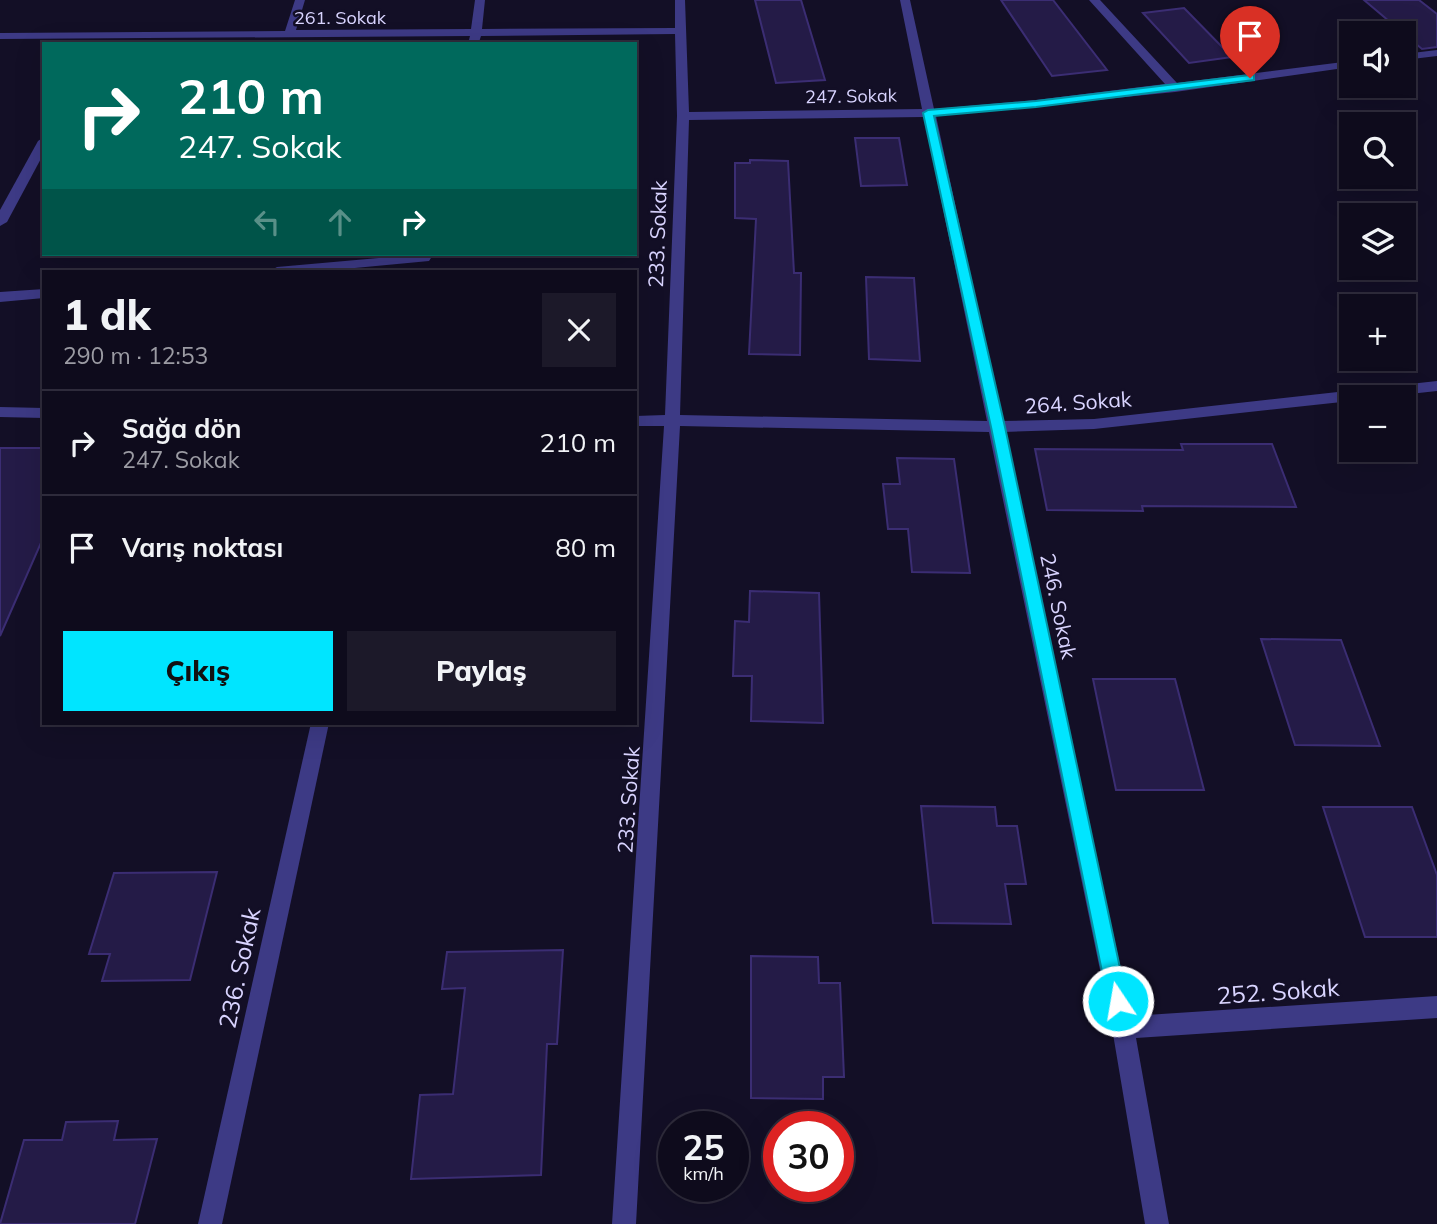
<!DOCTYPE html>
<html lang="tr">
<meta charset="utf-8">
<style>
body{margin:0;font-family:Mulish,sans-serif;background:#1c1929;color:#f1f3f6;height:100vh;display:flex;flex-direction:column;font-size:26px;white-space:nowrap}
*{box-sizing:border-box;margin:0}
p{font-size:23px;color:#9b9ba3}
.icon{flex:none;width:38px;height:38px;fill:none;stroke:currentColor;stroke-width:2;stroke-linecap:round;stroke-linejoin:round}
.map{position:relative;flex:1;overflow:hidden}
.details{position:absolute;left:42px;top:270px;width:595px;height:455px;display:flex;flex-direction:column;background:#0e0b1c;border-radius:0px;box-shadow:0 7px 28px #0002,0 0 0 2px #2e2b3b}
.details>*{flex:none}
.hud{position:absolute;left:42px;top:42px;width:595px;height:214px;border-radius:0px;box-shadow:0 7px 28px #0002,0 0 0 2px #2e2b3b;background:#00695c;color:#fff;overflow:hidden}
.fabs{position:absolute;left:1339px;top:21px;display:grid;gap:14px}
.fabs a{display:grid;place-items:center;width:77px;height:77px;border-radius:0px;background:#0e0b1c;box-shadow:0 7px 28px #0002,0 0 0 2px #2e2b3b;font-size:35px}
.speed{position:absolute;left:658px;top:1111px;display:flex;gap:14px;font-size:35px;font-weight:700;text-align:center}
.speed>*{display:grid;place-content:center;width:91px;height:91px;border-radius:50%;background:#0e0b1c;box-shadow:0 7px 28px #0002,0 0 0 2px #2e2b3b;line-height:1}
.speed small{font-size:18px;font-weight:400}
.speed .limit{border:10px solid #d22;background:#fff;color:#111}
.pin{position:absolute;display:grid;place-items:center;width:60px;height:60px;color:#fff;margin:-72px -30px;border-radius:50% 50% 50% 0;rotate:-45deg;box-shadow:0 0 7px #0007}
.pin .icon{rotate:45deg}
.me{position:absolute;width:77px;margin:-38px;rotate:348deg;stroke-linejoin:round;filter:drop-shadow(0 0 5px #0008)}
.turn{display:flex;align-items:center;gap:24px;height:147px;padding:0 21px;font-size:32px}
.turn .icon{width:91px;height:91px;stroke-width:2.5}
.turn b{display:block;font-size:49px;line-height:60px}
.lanes{display:flex;align-items:center;height:66px;padding:0 21px;background:#0003;justify-content:center;gap:35px;direction:ltr}
.lanes .off{opacity:.35}
.round{display:grid;place-items:center;flex:none;width:74px;height:74px;border-radius:0px;background:#1c1929}
.headline{display:flex;align-items:center;justify-content:space-between;height:119px;padding:0 21px}
h1{font-size:42px;font-weight:800;line-height:52px}
.primary-button{display:flex;gap:14px;margin-top:auto;padding:14px 21px}
.primary-button a{flex:1;height:80px;border-radius:0px;background:#00e5ff;color:#111;font-size:28px;font-weight:800;line-height:80px;text-align:center}
.primary-button a+a{background:#1c1929;color:#f1f3f6}
ul{padding:0;list-style:none}
li{display:flex;align-items:center;gap:21px;height:105px;padding:0 21px;border-top:2px solid #2e2b3b}
li div{flex:1}
li b{display:block;font-size:26px}
li em{font-style:normal}
.map>svg:first-child{display:block}
</style>
<div class="map">
<svg width="1437" height="1224" viewBox="0 0 1437 1224">
<rect width="100%" height="100%" fill="#130f26"/>
<g fill="#241b47" stroke="#3b2d73" stroke-width="2">
<polygon points="755,0 801,0 825,80 776,83"/>
<polygon points="1001,0 1053,0 1107,70 1052,76"/>
<polygon points="1364,0 1419,0 1437,14 1437,47 1422,49"/>
<polygon points="1184,8 1232,57 1189,63 1143,13"/>
<polygon points="855,138 899,138 907,185 861,186"/>
<polygon points="750,160 788,161 794,273 801,273 800,355 749,354 756,219 735,218 735,163 750,163"/>
<polygon points="866,277 914,278 920,361 869,359"/>
<polygon points="1181,444 1272,444 1296,507 1142,506 1143,511 1047,510 1035,449 1183,450"/>
<polygon points="0,448 44,448 44,536 0,636"/>
<polygon points="897,458 954,459 970,573 912,572 908,529 888,529 883,484 900,484"/>
<polygon points="750,591 819,593 823,723 751,721 752,676 733,676 735,621 749,622"/>
<polygon points="1261,639 1341,640 1380,746 1295,745"/>
<polygon points="1093,679 1175,679 1204,790 1116,790"/>
<polygon points="921,806 995,807 997,826 1017,826 1026,884 1005,884 1011,924 933,923"/>
<polygon points="1323,807 1412,807 1437,875 1437,937 1365,937"/>
<polygon points="217,872 190,980 102,981 110,954 89,954 114,873"/>
<polygon points="563,950 557,1044 547,1044 541,1175 411,1179 420,1095 453,1094 465,988 442,989 447,952"/>
<polygon points="751,956 818,957 819,983 840,983 844,1077 823,1077 823,1099 751,1098"/>
<polygon points="118,1121 114,1140 157,1139 135,1224 0,1224 24,1140 62,1140 66,1122"/>
</g>
<g fill="none" stroke-linecap="round" stroke-linejoin="round">
<g fill="#3d3a85" fill-rule="evenodd">
<path d="M295,0H305L296,30L471,29L475,0H485L482,29L675,28V0H685L689,112L922,109L900,0H910L934,109L1036,100L1165,84L1089,0H1100L1177,83L1351,61V67L1175,92L936,116L1002,421L1094,419L1437,381V391L1382,397H1351V401L1094,429L1004,432L1131,1016L1437,996V1018L1136,1038L1169,1224H1145L1112,1028L989,432L680,426L636,1224H612L664,426H635V416L665,415L677,116L675,34L481,36L479,42L475,43L469,40L470,36L0,39V33L285,31ZM924,117L987,421L680,415L689,120Z"/>
<polygon points="1437,50 1437,56 1404,60 1404,54"/>
<polygon points="44,137 44,153 7,222 0,226 0,210 38,141"/>
<polygon points="424,254 431,258 429,261 323,271 270,271 277,267"/>
<polygon points="44,289 44,298 0,302 0,292"/>
<polygon points="0,407 44,408 44,418 0,417"/>
<polygon points="311,723 329,723 222,1224 198,1224"/>
</g>
</g>
<polygon fill="#00e5ff" stroke="#0095a6" stroke-width="2" points="1250,75 1254,75 1254,80 1036,107 934,116 1005,427 1127,1001 1125,1008 1118,1010 1111,1008 1108,1001 991,427 923,113 928,110 1036,101"/>
<g text-anchor="middle" dominant-baseline="central" stroke-width="5" stroke-linejoin="round" paint-order="stroke">
<g font-size="18" fill="#d9d4ff" stroke="#130f26">
<text x="340" y="17">261. Sokak</text>
<text transform="translate(851 96) rotate(-1)">247. Sokak</text>
</g>
<g font-size="21" fill="#d9d4ff" stroke="#130f26">
<text transform="translate(657 234) rotate(-88)">233. Sokak</text>
<text transform="translate(1078 402) rotate(-4)">264. Sokak</text>
<text transform="translate(1059 606) rotate(78)">246. Sokak</text>
<text transform="translate(628 800) rotate(-86)">233. Sokak</text>
</g>
<g font-size="24" fill="#d9d4ff" stroke="#130f26">
<text transform="translate(239 968) rotate(-78)">236. Sokak</text>
<text transform="translate(1278 991) rotate(-4)">252. Sokak</text>
</g>
</g>
</svg>
<div class="fabs">
<a><svg class="icon" aria-label="sound" viewBox="0 0 24 24"><path d="M4 9h4l5-4v14l-5-4H4zM17 9q2 3 0 6"/></svg></a>
<a><svg class="icon" aria-label="search" viewBox="0 0 24 24"><circle cx="10" cy="10" r="6"/><path d="M15 15l6 6"/></svg></a>
<a><svg class="icon" aria-label="layers" viewBox="0 0 24 24"><path d="M12 4l9 5-9 5-9-5zM3 14l9 5 9-5"/></svg></a>
<a>+</a>
<a>−</a>
</div>
<div class="speed"><div>25<small>km/h</small></div><div class="limit">30</div></div>
<div class="pin" style="left:1250px;top:78px;background:#d93025"><svg class="icon" aria-label="arrive" viewBox="0 0 24 24"><path d="M6 21V4h12l-3 4 3 4H6"/></svg></div>
<svg class="me" style="left:1118px;top:1001px" viewBox="-20 -20 40 40"><circle r="17" fill="#00e5ff" stroke="#fff" stroke-width="3"/><path d="M0-11L8 9 0 5-8 9z" fill="#fff"/></svg>
<div class="hud">
<div class="turn"><svg class="icon" aria-label="right" viewBox="0 0 24 24"><path d="M7 20v-9h11M14 6l5 5-5 5"/></svg><div><b>210 m</b>247. Sokak</div></div>
<div class="lanes"><svg class="icon off" aria-label="left" viewBox="0 0 24 24"><path d="M17 20v-9H6M10 6l-5 5 5 5"/></svg><svg class="icon off" aria-label="ahead" viewBox="0 0 24 24"><path d="M12 20V5M6 11l6-6 6 6"/></svg><svg class="icon" aria-label="right" viewBox="0 0 24 24"><path d="M7 20v-9h11M14 6l5 5-5 5"/></svg></div>
</div>
<section class="details">
<div class="headline"><div><h1>1 dk</h1><p>290 m · 12:53</p></div><a class="round"><svg class="icon" aria-label="close" viewBox="0 0 24 24"><path d="M6 6l12 12M18 6L6 18"/></svg></a></div>
<ul>
<li><svg class="icon" aria-label="right" viewBox="0 0 24 24"><path d="M7 20v-9h11M14 6l5 5-5 5"/></svg><div><b>Sağa dön</b><p>247. Sokak</p></div><em>210 m</em></li>
<li><svg class="icon" aria-label="arrive" viewBox="0 0 24 24"><path d="M6 21V4h12l-3 4 3 4H6"/></svg><div><b>Varış noktası</b></div><em>80 m</em></li>
</ul>
<div class="primary-button"><a>Çıkış</a><a>Paylaş</a></div>
</section>
</div>
